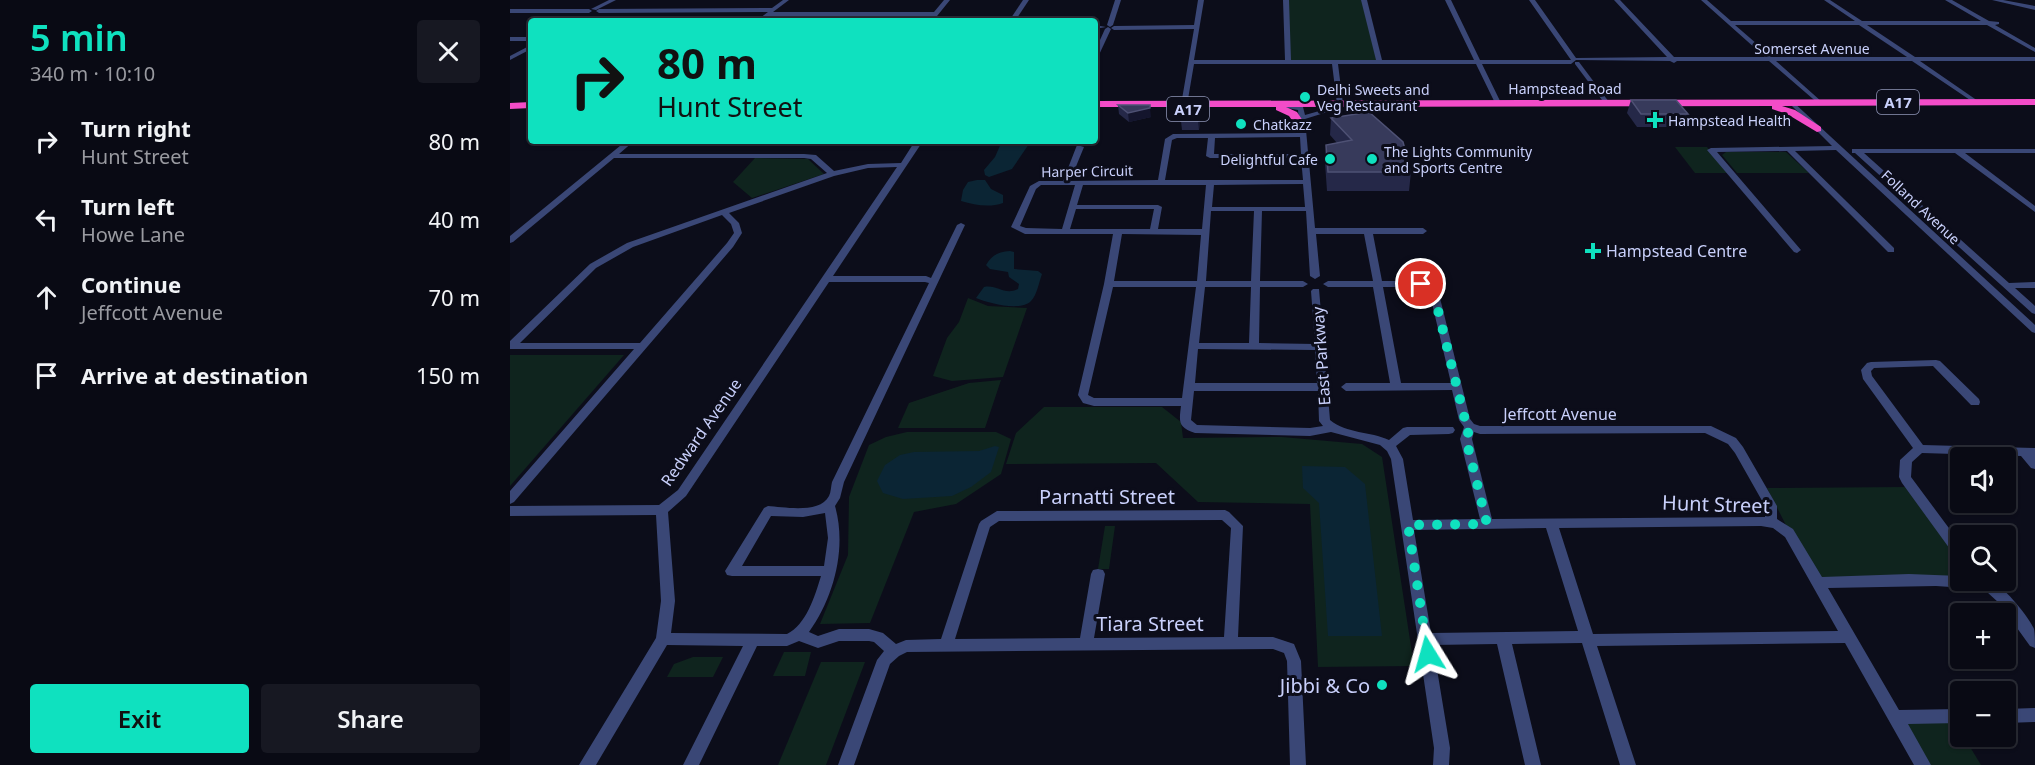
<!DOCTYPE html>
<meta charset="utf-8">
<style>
body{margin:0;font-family:"Noto Sans",sans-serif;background:#171822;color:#f1f3f6;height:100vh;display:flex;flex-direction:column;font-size:22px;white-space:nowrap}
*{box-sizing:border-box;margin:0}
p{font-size:20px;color:#999aa0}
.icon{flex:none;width:33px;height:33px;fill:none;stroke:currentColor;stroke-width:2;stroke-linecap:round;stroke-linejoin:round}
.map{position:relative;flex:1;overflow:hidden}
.panel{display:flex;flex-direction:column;background:#090a14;width:510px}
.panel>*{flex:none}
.top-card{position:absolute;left:18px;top:18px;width:570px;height:126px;border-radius:6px;box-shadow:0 2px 4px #0004,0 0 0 2px #292b34;background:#0fe1bf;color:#111;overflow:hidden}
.tools{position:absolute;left:1440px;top:447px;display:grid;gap:12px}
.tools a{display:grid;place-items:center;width:66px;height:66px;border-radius:6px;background:#090a14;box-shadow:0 2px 4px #0004,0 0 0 2px #292b34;font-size:30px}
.pin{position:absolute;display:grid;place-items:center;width:51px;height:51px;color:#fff;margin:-26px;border:3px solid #fff;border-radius:50%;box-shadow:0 2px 6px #0007}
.me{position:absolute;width:66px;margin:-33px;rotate:352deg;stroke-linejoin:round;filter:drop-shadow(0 0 4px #0008)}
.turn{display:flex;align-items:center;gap:21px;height:126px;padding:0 30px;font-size:27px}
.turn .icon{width:78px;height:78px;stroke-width:2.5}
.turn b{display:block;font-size:42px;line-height:51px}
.round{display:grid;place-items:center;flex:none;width:63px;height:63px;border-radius:6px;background:#171822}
.headline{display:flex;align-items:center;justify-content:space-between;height:102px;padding:0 30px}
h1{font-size:36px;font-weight:600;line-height:45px;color:#0fe1bf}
.action{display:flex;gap:12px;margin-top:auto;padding:12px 30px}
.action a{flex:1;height:69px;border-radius:6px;background:#0fe1bf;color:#111;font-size:24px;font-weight:600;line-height:69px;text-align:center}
.action a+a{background:#171822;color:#f1f3f6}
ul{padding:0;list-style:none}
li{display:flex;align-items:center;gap:18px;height:78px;padding:0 30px}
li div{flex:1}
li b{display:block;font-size:22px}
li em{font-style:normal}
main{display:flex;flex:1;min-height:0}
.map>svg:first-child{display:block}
</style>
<main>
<section class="panel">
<div class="headline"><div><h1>5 min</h1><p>340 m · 10:10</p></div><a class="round"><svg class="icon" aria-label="close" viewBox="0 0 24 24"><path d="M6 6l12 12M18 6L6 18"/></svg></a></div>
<ul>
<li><svg class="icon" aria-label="right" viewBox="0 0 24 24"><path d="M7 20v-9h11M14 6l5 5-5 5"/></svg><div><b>Turn right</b><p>Hunt Street</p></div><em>80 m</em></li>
<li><svg class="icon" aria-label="left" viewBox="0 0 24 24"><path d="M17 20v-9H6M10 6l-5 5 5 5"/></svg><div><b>Turn left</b><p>Howe Lane</p></div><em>40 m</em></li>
<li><svg class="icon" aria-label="ahead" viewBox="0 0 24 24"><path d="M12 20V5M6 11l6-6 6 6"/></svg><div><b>Continue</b><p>Jeffcott Avenue</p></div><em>70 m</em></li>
<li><svg class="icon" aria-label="arrive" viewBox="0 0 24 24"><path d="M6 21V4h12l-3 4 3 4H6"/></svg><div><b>Arrive at destination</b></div><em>150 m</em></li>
</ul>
<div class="action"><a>Exit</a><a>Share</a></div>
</section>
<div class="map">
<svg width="1525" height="765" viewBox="0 0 1525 765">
<rect width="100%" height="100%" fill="#0c0d1a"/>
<g fill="#0f241e">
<polygon points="776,0 854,0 869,61 778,62"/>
<polygon points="1165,147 1197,147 1219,173 1185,173"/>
<polygon points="1216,152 1276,152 1299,173 1227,173 1212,155"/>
<polygon points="245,158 298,159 314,174 242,198 223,182"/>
<polygon points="458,298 478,306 517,308 493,377 442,381 423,376 437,338 449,322"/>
<polygon points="0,355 114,355 0,486"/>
<polygon points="491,380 475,428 388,428 399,403 459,383"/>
<polygon points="534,407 652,407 671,422 673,438 772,437 852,444 872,457 904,666 808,667 800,504 688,502 646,463 496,464 506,433"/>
<polygon points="397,432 486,432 501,439 491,474 446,504 404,512 360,623 310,624 338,555 339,497 359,445 376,437"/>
<polygon points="1395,487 1450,560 1450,579 1305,582 1257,488"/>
<polygon points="595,526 605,526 599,569 588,569"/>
<polygon points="274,652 301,652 295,676 263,676"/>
<polygon points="183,657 213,657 203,677 157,677 164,664"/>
<polygon points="311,662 355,662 316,765 268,765"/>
<polygon points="1442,716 1450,731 1450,736 1454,737 1471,765 1417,765 1390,717"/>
</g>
<g fill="#0b2534">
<polygon points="492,141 521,141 502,169 479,177 475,175 474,170 485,157"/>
<path d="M467,180H475L481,189L493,195V203C479,208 465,205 451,201L453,190L458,182Z"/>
<path d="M500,251L504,252V269L528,271L532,274C529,282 527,295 521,301C511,312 478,303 466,298L474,287C487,284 494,296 508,289L509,284L499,277L498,272L480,269L476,265C482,255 488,252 500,251Z"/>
<polygon points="485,446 489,447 481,472 461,487 442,496 393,499 373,493 367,481 375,465 390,455 404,452 469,451"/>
<polygon points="792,466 835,467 855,484 872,636 818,636 809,503 793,488"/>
</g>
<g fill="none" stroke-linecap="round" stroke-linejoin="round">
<g fill="#3a4776" fill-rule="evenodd">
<polygon points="99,0 106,0 86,10 81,9"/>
<polygon points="273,0 279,0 263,12 424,12 434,0 440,0 423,21 417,21 421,16 259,16 252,21 246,21 258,12 89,13 86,11 89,9 262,8"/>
<polygon points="513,0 519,0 505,21 499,21"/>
<polygon points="605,0 611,0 603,25 600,27 597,25"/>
<path d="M688,0H694L684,60H775L773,0H779L781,60H866L851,0H857L872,60H964L935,0H941L970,60H1061L1019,0H1025L1066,58L1157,57L1104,0H1110L1164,57H1255L1191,0H1197L1221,21H1345L1314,0H1320L1352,21H1471L1435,0H1442L1479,21L1489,22V24L1485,25L1525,48V52L1477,25H1357L1405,57H1525V61H1410L1468,101V103L1466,104L1402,61H1266L1312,102L1313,103L1310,105L1259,61H1167L1164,63L1160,61L1066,60L1061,64H972L991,103L988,105L985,103L966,64H828L833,104L830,106L827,104L822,64H684L677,105L674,107L671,105L684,29L604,30L601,28L604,26L684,25ZM1225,25H1349L1397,57H1262Z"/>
<polygon points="1482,0 1493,0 1525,6 1525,10"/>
<polygon points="0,9 79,9 82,11 79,13 0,13"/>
<polygon points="585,25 596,27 585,29"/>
<polygon points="598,27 601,29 588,57 585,59 585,51 595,29"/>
<rect x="0" y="37" width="21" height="4"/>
<polygon points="21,45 21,49 0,60 0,56"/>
<polygon points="1065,62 1069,62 1099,102 1099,104 1095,104 1065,64"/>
<polygon points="1282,101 1525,325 1525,333 1522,332 1326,150 1285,151 1384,248 1384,252 1378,252 1277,151 1207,152 1291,250 1287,253 1284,252 1197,150 1201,148 1322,146 1279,103"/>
<path d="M774,104L793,107L795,115L827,106L830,108L795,119L805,228H913L917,231L913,234H863L872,281H911L928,290L960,419L964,424L970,426H1201L1226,438L1233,447L1267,506V519L1283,529L1312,577L1399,574L1450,576V580C1461,580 1473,579 1484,583C1495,588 1519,617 1524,629C1525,634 1525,643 1525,648L1520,646L1489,603L1477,592L1470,589L1426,586L1318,588L1389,710L1450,709V723L1398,724L1421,765H1404L1335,643L1087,646L1126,765H1110L1072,643L1002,644L1031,765H1015L987,644L923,645L940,748L939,765H923L924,748L881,459L877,451L870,445L821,432L800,436L685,433C668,427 669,422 671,406H584L573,403L568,395L594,284L603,234H515L501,227L520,186L529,181H553L567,145L574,147L560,181L648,180L655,139L663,134L790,133L788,110L772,107L771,106ZM790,137L791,154H704L705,138ZM667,138H698L696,156L700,158H791L793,180H655L662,140ZM793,184L795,207H702L704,185ZM531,185H565L552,229L516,228L510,226L526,189ZM573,185H696L692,229H648L652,207L648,205H567ZM566,209H644L640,229H560ZM701,211H744L741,281H696ZM752,211H796L800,276L805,279L810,276L806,234H854L863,281H818L813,284L818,287H863L880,383H836L831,387L836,391L942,390L949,420L954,427L950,439L970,519L903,520L893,459L886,446L900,435L939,434L943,433L945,430L943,427H897L893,428L879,440C860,431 837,434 820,420L809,289H803L801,291L805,344L749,343L750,287H793L798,284L793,281H750ZM612,234L691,235L687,281H604ZM603,287H686L672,398H584L578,395ZM695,287H741L739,343H689ZM873,287H909L919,291L941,383H891ZM688,349L805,350L807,383H685ZM684,391H808L809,421L813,426L800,428L687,425L681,420ZM964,432L970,434L1195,433L1218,444L1225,453L1255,506V517L982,519L962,439ZM1251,526L1263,528L1275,537L1328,631L1083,634L1049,528ZM1036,528L1068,631L921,633L904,530Z"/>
<path d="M116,141H124L109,154H294L306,155L324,171L358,164L391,163L405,141H413L323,276H416L421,278L447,225L451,223L455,225L334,482L330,498L325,506C337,548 324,597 299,632L308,636L329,629H359L373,633L386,644L396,640L431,639L469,524L471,521L487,511L715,510L719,512L733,526L728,637H763L784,644L791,661L796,765H780L777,661L774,653L763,649L397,652L389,656L380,664L344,765H328L367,660L374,651L364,642L359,641H329L308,648L289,641L277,646H247L189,765H173L233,646L157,645L86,765H69L146,638L151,601L146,515L0,516V506L149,505L168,490L387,167L358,168L324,176L219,213L229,223L232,233L223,247L4,502L0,504V491L124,349H0V341L80,264L117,243L317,173L301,159L294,158H104L3,242L0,243V236ZM212,215L221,224L224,233L217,243L130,343H10L86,268L123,247ZM319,282H415L419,283L322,482C321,486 321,492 319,496C310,514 274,507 258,506L254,508L215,571L217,575L222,576H311C305,596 296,625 277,634L161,633L165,601L158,512L176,496ZM315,513L318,538L314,566H232L261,516L293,517ZM712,520L721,528L714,637L584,638L595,574L593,570L588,569L583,570L581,574L570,638L445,639L480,527L489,521Z"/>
<polygon points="1342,149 1525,149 1525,153 1455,153 1525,206 1525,212 1445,153 1354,153 1499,283 1525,282 1525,288 1505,288 1525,306 1525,314 1522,313 1345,153 1342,153"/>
<polygon points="1426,360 1430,361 1469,399 1470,402 1469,405 1461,405 1423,366 1364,368 1361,371 1362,376 1413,445 1525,448 1525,469 1521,468 1511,456 1412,453 1402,462 1401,477 1450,543 1450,557 1445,556 1392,483 1389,477 1390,460 1403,448 1353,379 1351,370 1357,363 1361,362"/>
<polygon points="1525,708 1525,722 1496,723 1496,709"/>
</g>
<g fill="#f34cc8" fill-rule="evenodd">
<polygon points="1525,99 1525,105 1272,106 1285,110 1311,127 1311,131 1307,132 1277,114 1262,109 1262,106 776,107 787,112 797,127 792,130 788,129 779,116 766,110 766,107 585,107 585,101"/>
<polygon points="21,102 21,108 0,109 0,103"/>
</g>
</g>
<g fill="#252848">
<polygon points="1121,100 1178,114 1173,127 1127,127 1117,113"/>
<polygon points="608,105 641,117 619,122 609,114"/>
<polygon points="690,113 690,122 689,130 672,130 671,121"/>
<polygon points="821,118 901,172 899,191 817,191 815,163 816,145 827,143 820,135"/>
</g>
<g fill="#14152d">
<polygon points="640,108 641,117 619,122 618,113"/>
<polygon points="690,113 690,122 689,130 688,121"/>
</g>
<g fill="#373a5b" stroke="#4e5174" stroke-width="1.5">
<polygon points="1121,100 1166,100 1178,114 1131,114"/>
<polygon points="608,105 640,105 640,108 618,113"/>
<polygon points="673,112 690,113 688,121 671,121"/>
<polygon points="859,112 893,142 901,172 818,172 816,145 842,140 821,118"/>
</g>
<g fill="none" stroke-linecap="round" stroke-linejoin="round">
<polyline stroke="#0fe1bf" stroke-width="10" stroke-dasharray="0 18" points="911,284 923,290 955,420 960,427 956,439 977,524 898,525 918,654"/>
</g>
<g fill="#0fe1bf" stroke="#0c0d1a" stroke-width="2">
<circle cx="795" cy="97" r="6"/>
<path d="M1142 111h6v6h6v6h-6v6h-6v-6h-6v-6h6z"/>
<circle cx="731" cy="124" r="6"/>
<circle cx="820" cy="159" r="6"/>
<circle cx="862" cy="159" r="6"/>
<path d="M1080 242h6v6h6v6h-6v6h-6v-6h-6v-6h6z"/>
<circle cx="872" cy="685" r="6"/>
</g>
<g text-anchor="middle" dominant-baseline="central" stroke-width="6" stroke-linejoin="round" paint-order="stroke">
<g font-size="14" fill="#c9d0fb" stroke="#0c0d1a">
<text x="1302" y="48">Somerset Avenue</text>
<text x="1055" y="88">Hampstead Road</text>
<text transform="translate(577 171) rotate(-1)">Harper Circuit</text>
<text transform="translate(1411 207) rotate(43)">Folland Avenue</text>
</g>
<g font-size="14" fill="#c9d0fb" stroke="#0c0d1a" text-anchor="start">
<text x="807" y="89">Delhi Sweets and<tspan x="807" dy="16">Veg Restaurant</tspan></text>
<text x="1158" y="120">Hampstead Health</text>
<text x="743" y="124">Chatkazz</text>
<text x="874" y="151">The Lights Community<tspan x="874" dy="16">and Sports Centre</tspan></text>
<text x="808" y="159" text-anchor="end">Delightful Cafe</text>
</g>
<g fill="#0c0d1a" stroke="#9096b8" stroke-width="1.5">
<rect x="1367" y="90" width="42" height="24" rx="4.5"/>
<rect x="657" y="97" width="42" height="24" rx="4.5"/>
</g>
<g font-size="15" font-weight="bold" fill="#c9d0fb">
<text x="1388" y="102">A17</text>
<text x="678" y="109">A17</text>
</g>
<g font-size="16" fill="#c9d0fb" stroke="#0c0d1a" text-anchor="start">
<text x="1096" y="251">Hampstead Centre</text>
</g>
<g font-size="16" fill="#c9d0fb" stroke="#0c0d1a">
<text transform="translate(811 356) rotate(-94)">East Parkway</text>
<text x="1050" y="414">Jeffcott Avenue</text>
<text transform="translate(191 432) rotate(-55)">Redward Avenue</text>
</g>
<g font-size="20" fill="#c9d0fb" stroke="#0c0d1a">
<text x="597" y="496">Parnatti Street</text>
<text transform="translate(1206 504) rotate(2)">Hunt Street</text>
<text x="640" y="623">Tiara Street</text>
</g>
<g font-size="20" fill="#c9d0fb" stroke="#0c0d1a" text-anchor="end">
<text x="860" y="685">Jibbi &amp; Co</text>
</g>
</g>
</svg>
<div class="tools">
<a><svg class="icon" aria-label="sound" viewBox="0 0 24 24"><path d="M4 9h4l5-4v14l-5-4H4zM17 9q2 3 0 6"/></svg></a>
<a><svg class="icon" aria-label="search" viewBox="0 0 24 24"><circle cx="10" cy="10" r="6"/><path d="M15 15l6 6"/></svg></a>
<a>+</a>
<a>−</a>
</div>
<div class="pin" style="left:911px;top:284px;background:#d93025"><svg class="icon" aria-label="arrive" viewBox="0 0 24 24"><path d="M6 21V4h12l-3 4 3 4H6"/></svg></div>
<svg class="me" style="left:918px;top:654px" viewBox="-20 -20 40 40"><path d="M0-17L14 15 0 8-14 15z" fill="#0fe1bf" stroke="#fff" stroke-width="4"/></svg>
<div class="top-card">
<div class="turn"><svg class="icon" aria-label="right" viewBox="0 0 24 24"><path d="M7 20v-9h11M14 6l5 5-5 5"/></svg><div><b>80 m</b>Hunt Street</div></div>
</div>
</div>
</main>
